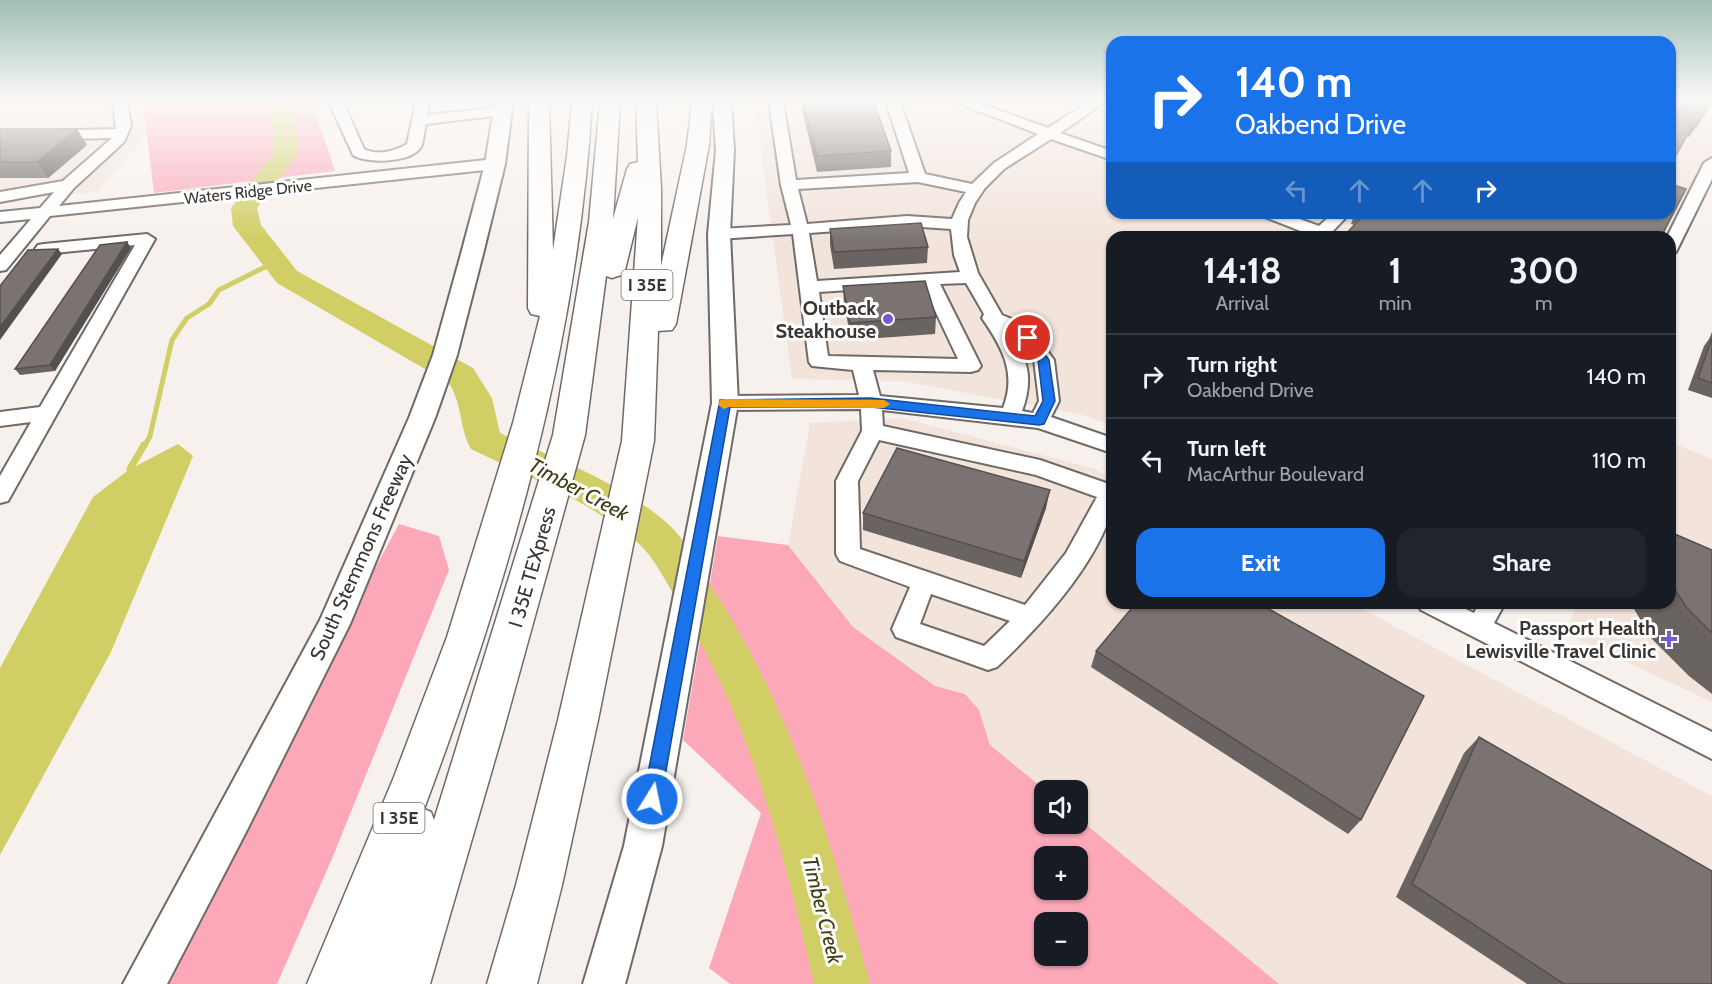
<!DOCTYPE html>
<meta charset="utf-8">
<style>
body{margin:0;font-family:Cabin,sans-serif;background:#20242c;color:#f1f3f6;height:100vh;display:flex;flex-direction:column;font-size:22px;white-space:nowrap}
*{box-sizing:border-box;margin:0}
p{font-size:20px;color:#9ea1a6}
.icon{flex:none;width:33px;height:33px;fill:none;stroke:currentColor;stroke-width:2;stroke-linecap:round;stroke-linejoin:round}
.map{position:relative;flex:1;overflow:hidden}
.drawer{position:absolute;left:1106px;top:231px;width:570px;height:378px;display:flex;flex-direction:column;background:#171b24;border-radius:18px;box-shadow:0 2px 4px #0004}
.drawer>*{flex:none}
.banner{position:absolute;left:1106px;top:36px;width:570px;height:183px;border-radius:18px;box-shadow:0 2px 4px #0004;background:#1a73e8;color:#fff;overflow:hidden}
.tools{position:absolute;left:1034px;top:780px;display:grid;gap:12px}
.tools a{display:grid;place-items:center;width:54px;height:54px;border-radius:12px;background:#171b24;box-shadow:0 2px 4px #0004;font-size:30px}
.pin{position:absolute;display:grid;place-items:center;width:51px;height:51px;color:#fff;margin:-26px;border:3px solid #fff;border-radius:50%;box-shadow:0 2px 6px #0007}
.me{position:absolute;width:66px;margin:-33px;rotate:10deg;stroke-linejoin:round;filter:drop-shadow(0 0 4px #0008)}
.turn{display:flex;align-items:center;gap:21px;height:126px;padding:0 30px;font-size:27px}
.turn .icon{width:78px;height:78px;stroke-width:2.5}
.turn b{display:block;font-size:42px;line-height:51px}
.lanes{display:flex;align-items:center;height:57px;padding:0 30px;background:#0003;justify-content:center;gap:30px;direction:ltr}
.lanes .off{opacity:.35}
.eta{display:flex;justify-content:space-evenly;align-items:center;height:102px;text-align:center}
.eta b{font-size:36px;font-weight:800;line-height:42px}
.button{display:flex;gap:12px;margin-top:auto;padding:12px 30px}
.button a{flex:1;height:69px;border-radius:18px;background:#1a73e8;color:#fff;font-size:24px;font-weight:800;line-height:69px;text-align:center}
.button a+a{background:#20242c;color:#f1f3f6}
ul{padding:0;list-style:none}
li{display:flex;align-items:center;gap:18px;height:84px;padding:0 30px;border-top:2px solid #363941}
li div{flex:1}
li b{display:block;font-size:22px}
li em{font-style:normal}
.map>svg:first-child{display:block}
</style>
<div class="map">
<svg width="1712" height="984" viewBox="0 0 1712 984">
<rect width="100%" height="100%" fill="#f7f1ed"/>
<g fill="#f2e4db">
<polygon points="0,102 143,102 146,135 97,192 0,200"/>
<polygon points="757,102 1111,102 1112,213 1670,213 1670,102 1712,102 1712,179 1670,266 1670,237 1112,237 1111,425 1083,415 903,381 792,379 756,114"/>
<polygon points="902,418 1095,469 1111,478 1112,603 1351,603 1712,796 1712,984 1279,984 1077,817 1077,790 1045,790 990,745 979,710 965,694 935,686 853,627 788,545 810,423"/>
<polygon points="1670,442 1712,459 1712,702 1565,633 1578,603 1670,603"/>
</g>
<g fill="#fca8b9" fill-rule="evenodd">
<polygon points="143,102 312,102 335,171 154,193"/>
<polygon points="399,524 439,536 449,570 331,861 277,984 151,984"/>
<path d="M718,536L788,545L853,627L935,686L965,694L979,710L990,745L1045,790L1044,824H1077V817L1279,984H730L709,968L761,813L683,740ZM1044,856H1077V890H1044ZM1044,922H1077V956H1044Z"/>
</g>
<polygon fill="#d1ce66" points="178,444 193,456 111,652 0,855 0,668 93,497 130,469"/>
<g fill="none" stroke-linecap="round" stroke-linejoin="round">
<polyline stroke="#d1ce66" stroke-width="5" points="144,447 150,436 172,340 187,318 209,304 219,290 275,262"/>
<polyline stroke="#d1ce66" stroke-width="7" points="130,469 144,445"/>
<path fill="#d1ce66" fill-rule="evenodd" d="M267,102H290L295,108L298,153L257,208L261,225L297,271L473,368L492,398L500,433C557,460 619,481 667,523C686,540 698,565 711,586C791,708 833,844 870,984H814C782,847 753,728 680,606C667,584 656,559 637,542C589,500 528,477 471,449C459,428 463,406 449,383L277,283L233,226L231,208L274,152L272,109Z"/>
<g stroke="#706a67" stroke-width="4">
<g id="minor">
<polygon points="113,102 127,102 131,126 124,142 74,188 59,206 495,159 503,164 495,169 50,216 6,270 0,271 0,255 31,219 0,222 0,212 40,208 54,192 0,202 0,192 63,181 112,138 0,140 0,132 116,129"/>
<path d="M329,102H343L364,149C377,156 395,151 407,144L416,102H430L427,115L503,107L510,111L503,115L426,124C424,130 424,141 421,147C411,163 367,164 353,155Z"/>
<path d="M769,102H783L796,180L909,173L886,102H900L925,174L972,184L994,163L1038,134L955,102H976L1048,128L1088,102H1105L1060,133L1112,151V160L1051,139L1004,169L985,188L975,203L968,220L967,237L978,273L1002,315L1021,323L1035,334L1054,360L1059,401L1051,417L1112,438V453L1038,428L882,410L883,426L1040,460L1106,483L1112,481C1112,492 1114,507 1110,517C1089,573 1040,626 997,667L988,670L896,637L892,629L910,587L840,561L836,554V481L862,431L861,409L725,410L718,408L715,403L718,398L725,396L859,395L853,370L812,366L809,362L793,234L719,239L711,234L719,229L791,225L781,185ZM918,182L966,192L959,203L952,219L907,216L807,224L798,189ZM907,226L951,229L954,255L960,272L817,281L809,233ZM966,283L984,314L982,318C1002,347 1017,373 1003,408L880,396L873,370L971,372L978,370L981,366L940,284ZM923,285L958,359L828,356L819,292ZM1012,335L1021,342L1034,360L1039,401L1033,413L1022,411C1033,382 1029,360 1012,335ZM879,440L1036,475L1097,497L1066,553L1025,605L860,549L858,481ZM931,594L1010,621L984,646L920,624Z"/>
<polygon points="1712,158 1712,179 1678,248 1676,252 1670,253 1670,237 1667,237 1704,163"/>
<polygon points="1260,213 1283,213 1319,226 1333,213 1350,213 1331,233 1333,237 1316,237 1262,216"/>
<polygon points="147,234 155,239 8,501 0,503 0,476 31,422 0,426 0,412 40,407 135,245 44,254 38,253 35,249 38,245 44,244"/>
<polygon points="1417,603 1453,603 1474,613 1479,603 1505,603 1494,623 1712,732 1712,759 1421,610"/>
</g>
</g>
<g stroke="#706a67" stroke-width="4">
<g id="major">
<polygon points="495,102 513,102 505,164 483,254 457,355 435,418 350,624 247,830 167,984 123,984 320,620 409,418 433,355 461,254 485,164"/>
<polygon points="713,102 731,102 734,150 730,234 738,403 662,846 625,984 583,984 624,846 712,403 708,234 716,150"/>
</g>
</g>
<g stroke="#706a67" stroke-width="3">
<path id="highway" d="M529,102H549L553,250L567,156L572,102H592C578,345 509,582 424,809L431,812L434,820L553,435L589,222L600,102H620L613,219L627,169L630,164L638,162L636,102H656L661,188V266L687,145L692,102H712L709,145L676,324L672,330L658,331L654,441L598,720L562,885L537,984H487L516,885L558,720L622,441L638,217L625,270L621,275L612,278L606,276L585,435L503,732L430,984H307L394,777L447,637L513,423L540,316L531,314L528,308Z"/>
</g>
<use href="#minor" fill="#fff" fill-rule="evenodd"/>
<use href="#major" fill="#fff" fill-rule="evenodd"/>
<use href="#highway" fill="#fff" fill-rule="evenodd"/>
</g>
<g fill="#696362">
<polygon points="802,102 874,102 891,151 891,167 817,172 802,110"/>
<polygon points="1670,102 1697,126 1689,137 1686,136"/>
<polygon points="0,129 87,145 48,178 0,178"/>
<polygon points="1355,213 1670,213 1354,225 1351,224"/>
<polygon points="830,229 928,247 927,263 834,269 830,245"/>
<polygon points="127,242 131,248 55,371 20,375 15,369"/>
<polygon points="843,286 936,317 935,334 851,340 844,303"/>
<polygon points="1712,332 1712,398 1688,390 1704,346 1709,339"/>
<polygon points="1046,508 1021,578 863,530 863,513"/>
<polygon points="1670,532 1712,550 1712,694 1689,676 1652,639 1634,609 1633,603 1670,603"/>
<polygon points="1096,651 1361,820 1348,834 1091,667"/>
<polygon points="1479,737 1712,984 1527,984 1396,897 1464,753"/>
</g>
<g fill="#555050">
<polygon points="77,129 87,145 48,178 37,162"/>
<polygon points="127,242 131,248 55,371 50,365"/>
<polygon points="58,249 62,254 0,340 0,327"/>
<polygon points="1050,490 1046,508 1021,578 1024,561"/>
</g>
<g fill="#7a7372" stroke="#555050" stroke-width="1.5">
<polygon points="803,102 874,102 891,151 817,156"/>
<polygon points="1670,102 1711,102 1697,126 1693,125 1670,166"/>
<polygon points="0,129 77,129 37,162 0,162"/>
<polygon points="1670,184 1686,189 1661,237 1343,237 1364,215 1359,213 1670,213"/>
<polygon points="921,223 928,247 834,252 830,229"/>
<polygon points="127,242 50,365 15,369 100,245"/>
<polygon points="58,249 0,327 0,286 28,250"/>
<polygon points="925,281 936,317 850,323 843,286"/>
<polygon points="1712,338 1712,383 1698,378"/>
<polygon points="897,448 1050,490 1024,561 863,513"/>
<polygon points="1670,532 1712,550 1712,633 1687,608 1670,582"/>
<polygon points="1136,603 1258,603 1424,696 1361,820 1096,651"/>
<polygon points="1479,737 1712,871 1712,984 1564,984 1412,884"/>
</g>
<linearGradient id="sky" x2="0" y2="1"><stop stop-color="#9fbeb4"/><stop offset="0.42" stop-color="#fbf9f7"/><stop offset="1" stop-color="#fbf9f7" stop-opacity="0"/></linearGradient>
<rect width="1712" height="240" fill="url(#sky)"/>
<polygon fill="#1a73e8" stroke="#114b97" stroke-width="1.5" points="1028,335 1032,336 1049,360 1055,401 1044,424 1039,425 871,407 730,407 661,799 659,805 652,808 646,805 643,799 720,400 871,398 1035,416 1043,401 1038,360 1022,338"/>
<polygon fill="#f59e0b" points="725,399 884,400 890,404 884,408 729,407 724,409 718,405 720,400"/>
<g fill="#7859d3" stroke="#fff" stroke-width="2">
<circle cx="888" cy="319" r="6"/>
<path d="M1666 630h6v6h6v6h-6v6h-6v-6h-6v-6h6z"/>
</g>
<g text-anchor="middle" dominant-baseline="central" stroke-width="6" stroke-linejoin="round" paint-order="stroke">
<g font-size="16" fill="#383634" stroke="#fff">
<text transform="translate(248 192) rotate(-6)">Waters Ridge Drive</text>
</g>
<g fill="#fff" stroke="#747271" stroke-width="1.5">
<rect x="621.5" y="270" width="51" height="30" rx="4.5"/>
<rect x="373.5" y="803" width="51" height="30" rx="4.5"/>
</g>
<g font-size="18" font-weight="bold" fill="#383634">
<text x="647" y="285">I 35E</text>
<text x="399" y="818">I 35E</text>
</g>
<g font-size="20" font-weight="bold" fill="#383634" stroke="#fff" text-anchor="end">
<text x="876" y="308">Outback<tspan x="876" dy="23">Steakhouse</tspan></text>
<text x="1656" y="628">Passport Health<tspan x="1656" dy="23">Lewisville Travel Clinic</tspan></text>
</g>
<g font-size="20" fill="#383634" stroke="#fff">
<text transform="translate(361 557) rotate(-66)">South Stemmons Freeway</text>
<text transform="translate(532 567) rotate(-74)">I 35E TEXpress</text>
</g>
<g font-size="21" font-style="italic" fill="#403e13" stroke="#fff">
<text transform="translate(579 489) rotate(28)">Timber Creek</text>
<text transform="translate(823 910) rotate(76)">Timber Creek</text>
</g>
</g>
</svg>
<div class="tools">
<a><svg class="icon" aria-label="sound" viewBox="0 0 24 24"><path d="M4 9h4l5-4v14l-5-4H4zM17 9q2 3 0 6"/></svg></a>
<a>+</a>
<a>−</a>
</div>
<div class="pin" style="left:1028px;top:338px;background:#d93025"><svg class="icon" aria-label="arrive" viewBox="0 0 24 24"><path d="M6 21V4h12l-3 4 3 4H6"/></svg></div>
<svg class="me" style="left:652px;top:799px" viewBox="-20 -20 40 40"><circle r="17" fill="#1a73e8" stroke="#fff" stroke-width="3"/><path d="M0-11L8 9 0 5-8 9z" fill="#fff"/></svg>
<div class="banner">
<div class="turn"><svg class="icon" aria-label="right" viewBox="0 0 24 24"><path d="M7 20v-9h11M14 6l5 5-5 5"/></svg><div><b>140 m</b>Oakbend Drive</div></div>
<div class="lanes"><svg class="icon off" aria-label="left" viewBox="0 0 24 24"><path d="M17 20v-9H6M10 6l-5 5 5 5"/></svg><svg class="icon off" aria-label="ahead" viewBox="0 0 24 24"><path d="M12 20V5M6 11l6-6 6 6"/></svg><svg class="icon off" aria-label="ahead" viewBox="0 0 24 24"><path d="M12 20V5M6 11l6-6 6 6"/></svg><svg class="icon" aria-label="right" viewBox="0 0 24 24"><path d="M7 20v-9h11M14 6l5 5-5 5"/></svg></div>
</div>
<section class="drawer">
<div class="eta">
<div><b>14:18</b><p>Arrival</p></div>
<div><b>1</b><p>min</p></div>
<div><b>300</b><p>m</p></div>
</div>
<ul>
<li><svg class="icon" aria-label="right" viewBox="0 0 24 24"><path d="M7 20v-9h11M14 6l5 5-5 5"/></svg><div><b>Turn right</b><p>Oakbend Drive</p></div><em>140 m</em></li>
<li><svg class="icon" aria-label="left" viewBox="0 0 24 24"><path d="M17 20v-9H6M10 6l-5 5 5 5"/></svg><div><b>Turn left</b><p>MacArthur Boulevard</p></div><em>110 m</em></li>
</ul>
<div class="button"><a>Exit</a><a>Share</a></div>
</section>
</div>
